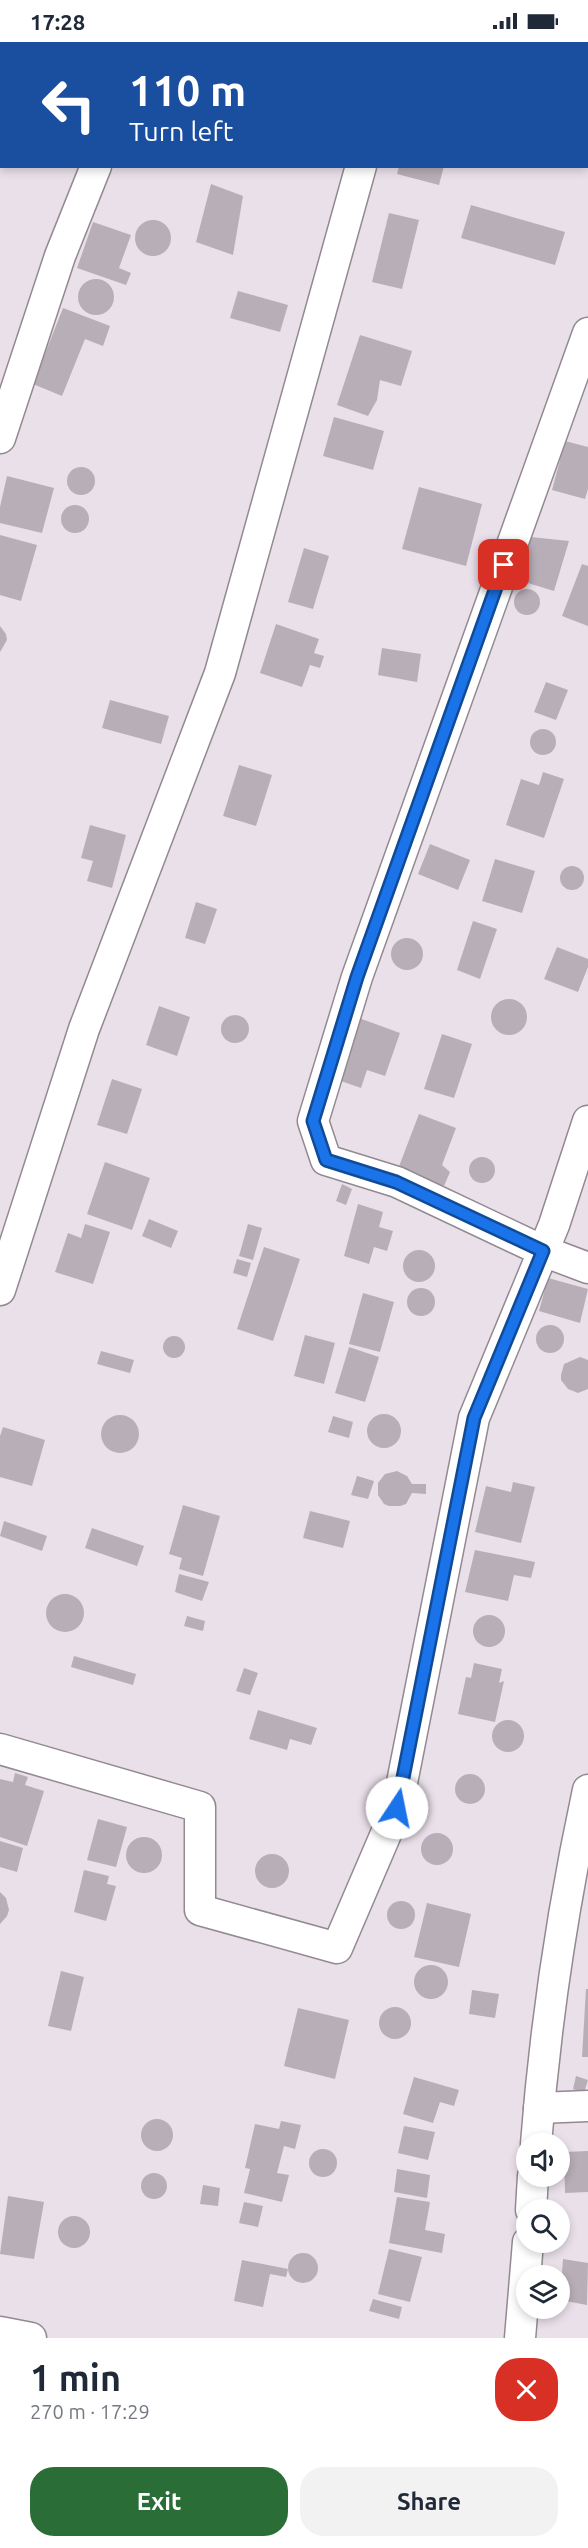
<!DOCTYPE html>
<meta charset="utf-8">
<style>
body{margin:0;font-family:Ubuntu,sans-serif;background:#f2f2f3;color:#1f2937;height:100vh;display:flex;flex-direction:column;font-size:22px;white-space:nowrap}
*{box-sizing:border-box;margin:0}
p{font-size:20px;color:#747a83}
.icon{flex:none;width:33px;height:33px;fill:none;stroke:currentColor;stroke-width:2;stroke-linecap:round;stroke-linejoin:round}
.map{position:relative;height:2296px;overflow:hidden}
.sheet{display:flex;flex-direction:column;background:#fff;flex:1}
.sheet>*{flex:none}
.guide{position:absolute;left:0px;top:0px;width:588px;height:126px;box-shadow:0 3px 9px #0003;background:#1a4fa0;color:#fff;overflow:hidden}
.buttons{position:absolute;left:516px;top:2091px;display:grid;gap:12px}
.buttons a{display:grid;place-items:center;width:54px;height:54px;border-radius:50%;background:#fff;box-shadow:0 3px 9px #0003;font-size:30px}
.pin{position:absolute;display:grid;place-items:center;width:51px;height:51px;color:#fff;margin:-26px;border-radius:12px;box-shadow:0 3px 9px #0006}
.me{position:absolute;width:66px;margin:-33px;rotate:11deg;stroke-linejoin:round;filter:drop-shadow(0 0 4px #0008)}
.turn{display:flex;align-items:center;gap:21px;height:126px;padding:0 30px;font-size:27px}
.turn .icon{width:78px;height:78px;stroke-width:2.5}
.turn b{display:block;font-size:42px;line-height:51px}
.round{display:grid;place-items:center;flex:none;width:63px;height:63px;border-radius:24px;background:#f2f2f3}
.overview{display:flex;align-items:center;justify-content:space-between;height:102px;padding:0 30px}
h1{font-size:36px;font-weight:600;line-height:45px}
.cta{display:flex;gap:12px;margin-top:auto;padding:12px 30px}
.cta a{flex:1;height:69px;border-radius:24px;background:#2a6d37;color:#fff;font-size:24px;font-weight:600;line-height:69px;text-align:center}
.cta a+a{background:#f2f2f3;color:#1f2937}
.status{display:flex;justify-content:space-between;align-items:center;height:42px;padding:0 30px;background:#fff;direction:ltr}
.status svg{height:16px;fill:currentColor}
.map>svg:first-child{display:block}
</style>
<div class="status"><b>17:28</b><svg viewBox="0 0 49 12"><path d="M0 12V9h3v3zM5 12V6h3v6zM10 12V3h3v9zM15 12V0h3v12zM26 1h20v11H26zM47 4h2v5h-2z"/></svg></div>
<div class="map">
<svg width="588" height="2296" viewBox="0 0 588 2296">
<rect width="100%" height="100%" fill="#eae0ea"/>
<g fill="#b8aeb7">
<polygon points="399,124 444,124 439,143 397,132"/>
<polygon points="211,142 243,154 233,213 196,200"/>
<polygon points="471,163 565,190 555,223 461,196"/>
<polygon points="389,171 419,178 402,247 372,240"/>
<circle cx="153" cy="196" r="18"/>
<polygon points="93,180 131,193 119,226 131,231 126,243 77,226"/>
<circle cx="96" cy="255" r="18"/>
<polygon points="238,249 288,263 280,290 230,276"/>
<polygon points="63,266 110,284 103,304 85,297 62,354 33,342"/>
<polygon points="360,293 412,309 401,344 380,338 377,358 368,374 337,363"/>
<polygon points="334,375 384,389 373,428 323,414"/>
<polygon points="565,399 588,405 588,447 585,457 552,448"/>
<circle cx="81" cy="439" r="14"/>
<polygon points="7,434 54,446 42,491 0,481 0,465"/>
<polygon points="419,445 482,462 466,524 402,507"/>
<circle cx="75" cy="477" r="14"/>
<polygon points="0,493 37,503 21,559 0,553"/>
<polygon points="531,495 569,499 554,549 518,538"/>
<polygon points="304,506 329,514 313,567 288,560"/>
<polygon points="582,522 588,524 588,584 562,574"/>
<circle cx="527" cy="560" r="13"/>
<polygon points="276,582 319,597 314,611 324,614 320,626 310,623 302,645 260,631"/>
<polygon points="0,584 6,592 7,598 0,610"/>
<polygon points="382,606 421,612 417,640 378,633"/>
<polygon points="546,640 568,648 556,678 534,670"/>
<polygon points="110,658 169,674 161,702 102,686"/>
<circle cx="543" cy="700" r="13"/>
<polygon points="239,723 272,733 256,784 223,774"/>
<polygon points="543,730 564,737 544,796 506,783 521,737 539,743"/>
<polygon points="90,783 126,793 112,846 87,839 93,819 81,816"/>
<polygon points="430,802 470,818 458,848 418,832"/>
<polygon points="495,817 535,829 522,871 482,859"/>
<circle cx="572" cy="836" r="12"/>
<polygon points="196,860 217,867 205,902 185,896"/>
<polygon points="473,879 497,887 480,937 457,928"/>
<circle cx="407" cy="912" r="16"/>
<polygon points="557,905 588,917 588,925 578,950 544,937"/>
<circle cx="509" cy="975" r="18"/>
<polygon points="159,964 190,975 177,1014 146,1003"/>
<circle cx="235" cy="987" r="14"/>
<polygon points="359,976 400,991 385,1034 367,1028 361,1046 338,1038"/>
<polygon points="442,992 472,1002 454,1056 424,1047"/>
<polygon points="112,1037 142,1047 127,1092 97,1083"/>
<polygon points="419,1072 456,1086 442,1123 450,1130 444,1144 398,1127"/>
<circle cx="482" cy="1128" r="13"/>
<polygon points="105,1120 150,1136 132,1188 87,1172"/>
<polygon points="342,1142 352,1147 346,1163 336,1159"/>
<polygon points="358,1162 383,1170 379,1185 393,1189 387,1209 374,1205 369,1222 344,1214"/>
<polygon points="149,1177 178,1189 171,1206 142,1194"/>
<polygon points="85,1182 110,1190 93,1242 55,1230 68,1191 81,1196"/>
<polygon points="248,1182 262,1186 253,1218 239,1214"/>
<polygon points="264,1205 300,1217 273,1299 237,1287"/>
<circle cx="419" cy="1224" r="16"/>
<polygon points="237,1217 251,1221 247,1235 233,1231"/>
<polygon points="548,1236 588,1247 580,1281 539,1269"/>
<circle cx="421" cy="1260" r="14"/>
<polygon points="363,1251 394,1260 380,1310 349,1302"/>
<circle cx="550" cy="1297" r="14"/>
<polygon points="305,1293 335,1301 324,1342 294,1334"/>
<circle cx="174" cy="1305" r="11"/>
<polygon points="349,1305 379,1315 365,1360 335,1351"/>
<polygon points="101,1309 134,1318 130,1331 97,1322"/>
<polygon points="580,1315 588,1318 588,1347 578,1351 568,1347 561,1338 561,1333 564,1322"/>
<circle cx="384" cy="1389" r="17"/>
<circle cx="120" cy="1392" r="19"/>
<polygon points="333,1374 353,1380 349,1396 328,1390"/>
<polygon points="3,1385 45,1398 32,1444 0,1435 0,1394"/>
<polygon points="397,1429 407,1434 412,1442 426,1442 426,1452 412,1451 406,1462 400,1464 389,1464 384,1462 378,1453 378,1441 385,1432"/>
<polygon points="357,1434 374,1439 368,1457 351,1453"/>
<polygon points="513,1440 535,1445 521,1501 475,1490 486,1444 511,1450"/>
<polygon points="183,1463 220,1474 203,1534 179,1527 182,1516 169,1512"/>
<polygon points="310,1469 350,1479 343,1506 303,1496"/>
<polygon points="4,1479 47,1494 42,1509 0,1494"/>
<polygon points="92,1486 144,1504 137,1524 85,1506"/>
<polygon points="475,1508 535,1520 531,1536 514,1533 508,1559 465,1550"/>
<polygon points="179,1532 209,1540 202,1559 175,1550"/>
<circle cx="65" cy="1571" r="19"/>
<circle cx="489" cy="1589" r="16"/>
<polygon points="187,1574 205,1579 203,1589 184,1584"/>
<polygon points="74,1614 136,1632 133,1643 71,1625"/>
<polygon points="474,1621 502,1627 499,1641 504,1639 495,1680 458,1672 466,1635 471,1636"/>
<polygon points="244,1626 258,1631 250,1653 236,1649"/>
<polygon points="258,1668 317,1686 311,1703 290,1697 287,1708 249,1697"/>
<circle cx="508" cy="1694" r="16"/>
<polygon points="15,1731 28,1735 25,1743 44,1749 27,1804 0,1795 0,1737 13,1740"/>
<circle cx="470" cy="1747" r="15"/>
<polygon points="98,1777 127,1785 116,1825 87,1818"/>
<circle cx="437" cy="1807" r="16"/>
<circle cx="144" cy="1813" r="18"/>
<polygon points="0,1799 23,1806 17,1830 0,1825"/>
<circle cx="272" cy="1829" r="17"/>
<polygon points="84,1828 109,1834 107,1842 116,1844 106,1879 74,1870"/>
<polygon points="0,1850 6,1856 9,1868 7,1874 0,1882"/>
<circle cx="401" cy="1873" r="14"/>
<polygon points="427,1861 471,1872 459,1925 414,1915"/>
<circle cx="431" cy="1940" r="17"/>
<polygon points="61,1929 84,1935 71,1989 48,1984"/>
<polygon points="586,1947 588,1947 588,2015 582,2015"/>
<polygon points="472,1948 499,1952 495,1976 469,1972"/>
<circle cx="395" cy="1981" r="16"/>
<polygon points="298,1966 349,1978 335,2037 284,2024"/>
<polygon points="576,2034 588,2038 584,2051 573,2047"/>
<polygon points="414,2035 459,2048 454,2064 440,2060 433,2081 403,2072"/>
<circle cx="157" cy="2093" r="16"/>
<polygon points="281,2079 301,2083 295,2107 284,2104 277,2131 289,2133 282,2160 244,2151 250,2127 245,2126 255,2082 279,2087"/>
<polygon points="404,2084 435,2090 428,2118 398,2111"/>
<circle cx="323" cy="2121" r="14"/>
<polygon points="588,2109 588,2150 565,2151 564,2110"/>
<polygon points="397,2127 430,2133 427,2156 394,2150"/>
<circle cx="154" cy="2144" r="13"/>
<polygon points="203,2143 220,2146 218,2164 200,2162"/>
<polygon points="8,2154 44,2160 34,2217 0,2212"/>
<polygon points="397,2155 430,2160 425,2188 445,2192 442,2211 389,2201"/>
<polygon points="244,2160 263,2164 258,2185 239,2181"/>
<circle cx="74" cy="2190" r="16"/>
<polygon points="389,2207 422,2215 410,2260 378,2252"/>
<circle cx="303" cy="2226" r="15"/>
<polygon points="563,2217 588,2221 587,2263 560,2258"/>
<polygon points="242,2218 288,2227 286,2235 270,2232 263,2265 234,2259"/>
<polygon points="373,2257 402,2265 399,2277 369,2269"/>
</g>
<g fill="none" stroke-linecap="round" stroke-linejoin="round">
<g stroke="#928991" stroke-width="33">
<g id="street">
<polyline points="160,0 164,2"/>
<polyline points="397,2 397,0"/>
<polyline points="588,291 357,935 313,1079 326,1118 397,1140 543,1209 588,1226"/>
<polyline points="0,396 60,214 96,124"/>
<polyline points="0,1248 84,987 220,631 361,124"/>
<polyline points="0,1707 200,1765 200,1868 337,1906 397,1766 474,1376 554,1183 588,1079"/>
<polyline points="539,2066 588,2064"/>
<path d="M536,2102C545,1983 563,1864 588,1748"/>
<polyline points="531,2168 533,2134"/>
<polyline points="0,2290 31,2296"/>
<polyline points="520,2296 528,2200"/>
</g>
</g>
<use href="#street" stroke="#fff" stroke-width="30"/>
</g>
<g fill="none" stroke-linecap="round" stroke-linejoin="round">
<g stroke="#114b97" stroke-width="15">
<polyline id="route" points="397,1766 474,1376 543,1209 396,1140 326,1118 313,1079 357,935 504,523"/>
</g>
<use href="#route" stroke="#1a73e8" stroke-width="10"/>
</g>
</svg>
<div class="buttons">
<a><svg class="icon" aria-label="sound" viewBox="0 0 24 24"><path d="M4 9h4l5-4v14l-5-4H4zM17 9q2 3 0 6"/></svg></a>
<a><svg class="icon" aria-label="search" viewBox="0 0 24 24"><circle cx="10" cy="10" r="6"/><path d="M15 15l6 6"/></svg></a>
<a><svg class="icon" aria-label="layers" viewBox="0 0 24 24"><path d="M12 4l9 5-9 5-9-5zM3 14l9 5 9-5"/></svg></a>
</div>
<div class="pin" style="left:504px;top:523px;background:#d93025"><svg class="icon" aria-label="arrive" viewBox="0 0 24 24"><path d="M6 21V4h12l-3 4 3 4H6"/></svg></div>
<svg class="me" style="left:397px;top:1766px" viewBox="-20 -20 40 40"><circle r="19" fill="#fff"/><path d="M0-13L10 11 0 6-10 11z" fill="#1a73e8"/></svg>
<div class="guide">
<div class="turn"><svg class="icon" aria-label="left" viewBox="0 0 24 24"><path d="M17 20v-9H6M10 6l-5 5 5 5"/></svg><div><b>110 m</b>Turn left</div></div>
</div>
</div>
<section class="sheet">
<div class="overview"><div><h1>1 min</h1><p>270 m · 17:29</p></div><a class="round" style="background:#d93025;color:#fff"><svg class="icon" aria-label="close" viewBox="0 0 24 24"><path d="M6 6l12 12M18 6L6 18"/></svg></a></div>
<div class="cta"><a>Exit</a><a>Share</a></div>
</section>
